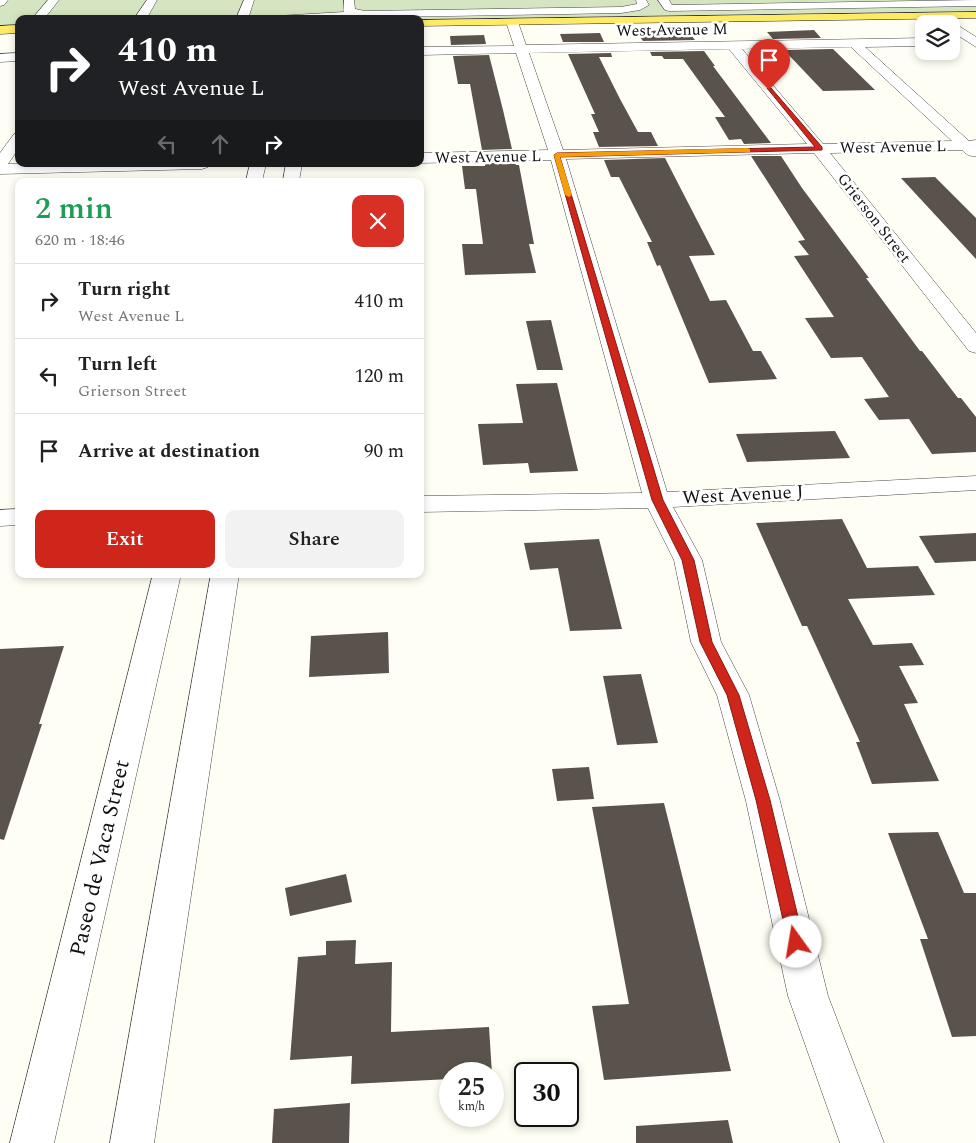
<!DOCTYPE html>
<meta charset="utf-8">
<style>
body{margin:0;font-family:Spectral,serif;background:#f2f2f2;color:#222;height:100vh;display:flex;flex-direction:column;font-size:19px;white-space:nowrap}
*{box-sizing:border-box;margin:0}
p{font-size:16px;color:#767676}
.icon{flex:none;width:28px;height:28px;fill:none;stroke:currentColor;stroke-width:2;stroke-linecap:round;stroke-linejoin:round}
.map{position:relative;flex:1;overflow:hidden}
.details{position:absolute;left:15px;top:178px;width:409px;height:400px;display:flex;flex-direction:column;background:#fff;border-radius:10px;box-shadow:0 2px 8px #0003}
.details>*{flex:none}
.guide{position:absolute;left:15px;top:15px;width:409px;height:152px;border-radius:10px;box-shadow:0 2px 8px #0003;background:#202124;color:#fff;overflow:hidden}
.controls{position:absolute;left:915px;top:15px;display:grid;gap:10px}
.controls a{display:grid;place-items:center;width:45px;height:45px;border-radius:10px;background:#fff;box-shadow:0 2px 8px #0003;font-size:25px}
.speed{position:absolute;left:439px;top:1062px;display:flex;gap:10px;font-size:25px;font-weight:700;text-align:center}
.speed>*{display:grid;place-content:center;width:65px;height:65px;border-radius:50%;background:#fff;box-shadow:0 2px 8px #0003;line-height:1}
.speed small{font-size:12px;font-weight:400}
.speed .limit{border:2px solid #111;border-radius:8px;background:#fff;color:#111}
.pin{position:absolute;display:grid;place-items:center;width:42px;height:42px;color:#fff;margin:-51px -21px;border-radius:50% 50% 50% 0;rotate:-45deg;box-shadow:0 0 5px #0007}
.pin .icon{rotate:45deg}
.me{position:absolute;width:55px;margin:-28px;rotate:347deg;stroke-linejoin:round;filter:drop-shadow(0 0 4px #0008)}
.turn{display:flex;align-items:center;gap:18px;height:105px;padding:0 20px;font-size:22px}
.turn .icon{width:65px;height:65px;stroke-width:2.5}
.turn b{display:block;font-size:35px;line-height:42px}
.lanes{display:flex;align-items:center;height:48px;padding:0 20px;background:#0003;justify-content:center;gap:25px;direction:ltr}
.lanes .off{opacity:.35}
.round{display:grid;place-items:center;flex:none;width:52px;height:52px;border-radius:10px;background:#f2f2f2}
.head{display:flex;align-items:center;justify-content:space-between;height:85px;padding:0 20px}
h1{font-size:30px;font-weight:600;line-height:38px;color:#1e9e55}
.button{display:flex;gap:10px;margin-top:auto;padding:10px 20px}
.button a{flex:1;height:58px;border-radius:10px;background:#cf261b;color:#fff;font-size:20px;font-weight:600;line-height:58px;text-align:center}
.button a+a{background:#f2f2f2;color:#222}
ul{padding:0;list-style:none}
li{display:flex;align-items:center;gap:15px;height:75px;padding:0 20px;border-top:1px solid #e0e0e0}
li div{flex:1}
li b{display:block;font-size:19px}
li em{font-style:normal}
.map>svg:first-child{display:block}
</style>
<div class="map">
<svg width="976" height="1143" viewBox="0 0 976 1143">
<rect width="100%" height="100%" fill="#fffef4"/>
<polygon fill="#d5e5c1" points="0,0 976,0 976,11 420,19 19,19 19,26 0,26"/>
<g fill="#5a534c">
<polygon points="687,30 695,40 643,41 637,33 644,33 642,31"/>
<polygon points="814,30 821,38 773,39 767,32"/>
<polygon points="600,33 604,42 563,42 560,34"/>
<polygon points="484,35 486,44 451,45 450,36"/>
<polygon points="833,49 875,90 823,91 784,50"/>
<polygon points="704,51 715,66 713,66 771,143 744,144 741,139 729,140 715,117 725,117 683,59 664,59 662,56 652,56 650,52"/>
<polygon points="611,53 612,57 599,57 620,99 638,132 651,132 658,146 599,147 593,132 599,132 591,114 595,114 568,54"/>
<polygon points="489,55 503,110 512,149 482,150 470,84 458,84 453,56"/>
<polygon points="751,156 781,156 802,188 869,278 866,278 920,351 922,351 958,398 961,398 976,417 976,452 932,454 909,419 879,420 864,399 889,397 862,357 831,358 805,318 834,317 794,256 809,255 798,241 805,240"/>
<polygon points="665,158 715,255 689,256 710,301 726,300 753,351 761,351 777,379 709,383 660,265 657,266 647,242 652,242 619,177 611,177 604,160"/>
<polygon points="485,163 515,163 516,165 519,165 534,244 529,244 536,273 465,275 462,244 483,244 476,189 465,189 462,166 485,166"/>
<polygon points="935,177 976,218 976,259 901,178"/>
<polygon points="551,320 563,370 537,370 526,321"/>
<polygon points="557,383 578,471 530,473 528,463 483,465 478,424 523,423 516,384"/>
<polygon points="835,431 850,458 747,462 736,434"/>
<polygon points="842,519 867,568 918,566 935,595 848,599 873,645 912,643 924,665 899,666 918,703 904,704 939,781 872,784 856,742 860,742 807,626 802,626 756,523"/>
<polygon points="976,533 976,561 935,563 919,536"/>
<polygon points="599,539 622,629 570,631 558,568 530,570 524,543"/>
<polygon points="388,632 389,673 309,677 311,636"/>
<polygon points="64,646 39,724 42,724 4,840 0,839 0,649"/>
<polygon points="641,674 658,743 617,745 603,676"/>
<polygon points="589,767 594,799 557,801 552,769"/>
<polygon points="664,803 731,1071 604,1080 592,1006 629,1004 592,807"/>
<polygon points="938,832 964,893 976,893 976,1036 952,1037 920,939 928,939 888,833"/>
<polygon points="346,874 352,902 290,916 285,888"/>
<polygon points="356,940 355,964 392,962 391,1032 489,1027 492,1074 450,1074 450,1079 351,1084 352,1056 290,1060 298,957 326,955 326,941"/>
<polygon points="350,1103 349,1143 272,1143 274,1109"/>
<polygon points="728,1120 733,1143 636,1143 636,1126"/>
</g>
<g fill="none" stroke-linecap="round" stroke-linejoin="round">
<g stroke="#444" stroke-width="1">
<g id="minor">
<polygon points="0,0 8,0 4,5 0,6"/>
<polygon points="48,0 59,0 44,19 32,19"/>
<polygon points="147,0 157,0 148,16 149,19 137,19 136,16"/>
<polygon points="244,0 254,0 248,19 236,19"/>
<polygon points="344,0 354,0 355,9 365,11 621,7 637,4 636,0 646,0 649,5 640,10 621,13 271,19 277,16 344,12"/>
<polygon points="658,0 669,0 672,5 976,0 976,6 669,11 665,10"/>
<path d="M512,19L518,22L526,45L924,38V46L865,47L969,141L976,140V156C970,157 966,154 962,150L830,153L976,333V353L969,351L814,153L566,159L667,492L976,476V490L673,507L702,560L721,642L749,695L780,801L828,996L884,1143H840L788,996L746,801L717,695L691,642L674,560L648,508L420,512V496L642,493L551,160L420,163V153L548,150L516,53L420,55V47L514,46L506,22ZM851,47L952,141L823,144L742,49ZM729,49L807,144L563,150L529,53Z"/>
<polygon points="951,21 976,37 976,47 951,31 951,24 946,24"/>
<polygon points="19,53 19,61 0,62 0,54"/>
<polygon points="19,133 19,148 8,164 210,164 208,167 202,169 0,174 0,153 14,134"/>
<polygon points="250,164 266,164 262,181 246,181"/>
<polygon points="286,164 302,164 299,181 283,181"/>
<polygon points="19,509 19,525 0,526 0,510"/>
<polygon points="153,574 181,574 54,1143 10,1143"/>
<polygon points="211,574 239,574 154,1143 110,1143"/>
</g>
</g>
<g stroke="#222" stroke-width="1">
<g id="major">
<polygon points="976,12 976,18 420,26 420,20"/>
<polygon points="19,25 19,33 0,34 0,26"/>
</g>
</g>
<use href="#minor" fill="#fff" fill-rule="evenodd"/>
<use href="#major" fill="#ffea64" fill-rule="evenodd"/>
</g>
<polygon fill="#cf261b" stroke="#871912" points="767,88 771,88 822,147 822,150 560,157 663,500 694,560 712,642 739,695 770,800 804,942 801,947 796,949 790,947 788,942 756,800 727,695 700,642 682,560 652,500 554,155 557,153 815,147"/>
<polygon fill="#f59e0b" points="748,148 750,149 750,152 560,157 572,195 569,197 565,195 554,155 557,153"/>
<g text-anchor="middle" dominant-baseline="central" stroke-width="5" stroke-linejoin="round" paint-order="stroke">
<g font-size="16" fill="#111" stroke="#fff">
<text transform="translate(672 30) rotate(-1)">West Avenue M</text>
<text transform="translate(893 147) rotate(-1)">West Avenue L</text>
<text transform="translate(488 157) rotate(-1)">West Avenue L</text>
<text transform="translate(874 218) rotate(52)">Grierson Street</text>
</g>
<g font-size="19" fill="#111" stroke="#fff">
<text transform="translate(743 495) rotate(-3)">West Avenue J</text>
</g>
<g font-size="22" fill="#111" stroke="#fff">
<text transform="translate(100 858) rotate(-77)">Paseo de Vaca Street</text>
</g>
</g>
</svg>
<div class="controls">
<a><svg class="icon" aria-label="layers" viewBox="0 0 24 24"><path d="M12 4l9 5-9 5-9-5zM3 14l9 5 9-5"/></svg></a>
</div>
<div class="speed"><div>25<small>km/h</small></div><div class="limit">30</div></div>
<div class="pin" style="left:769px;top:90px;background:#d93025"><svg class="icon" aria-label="arrive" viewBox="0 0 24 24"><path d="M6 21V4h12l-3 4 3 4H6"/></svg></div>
<svg class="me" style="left:796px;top:942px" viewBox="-20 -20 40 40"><circle r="19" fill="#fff"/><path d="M0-13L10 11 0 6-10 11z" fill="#cf261b"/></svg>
<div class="guide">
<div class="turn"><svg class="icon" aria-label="right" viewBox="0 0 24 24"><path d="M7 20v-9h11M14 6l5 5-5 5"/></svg><div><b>410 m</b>West Avenue L</div></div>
<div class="lanes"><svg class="icon off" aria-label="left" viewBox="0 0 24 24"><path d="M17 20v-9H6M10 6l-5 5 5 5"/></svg><svg class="icon off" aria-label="ahead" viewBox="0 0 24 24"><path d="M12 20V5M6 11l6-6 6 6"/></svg><svg class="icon" aria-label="right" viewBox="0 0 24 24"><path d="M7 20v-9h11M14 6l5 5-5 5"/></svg></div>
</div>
<section class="details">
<div class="head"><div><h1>2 min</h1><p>620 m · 18:46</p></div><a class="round" style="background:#d93025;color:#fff"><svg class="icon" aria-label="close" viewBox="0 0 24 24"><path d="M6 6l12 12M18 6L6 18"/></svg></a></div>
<ul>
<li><svg class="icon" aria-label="right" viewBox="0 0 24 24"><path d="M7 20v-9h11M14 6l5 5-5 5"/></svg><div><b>Turn right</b><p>West Avenue L</p></div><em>410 m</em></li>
<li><svg class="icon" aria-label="left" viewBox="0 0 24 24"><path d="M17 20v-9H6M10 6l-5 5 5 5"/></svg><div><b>Turn left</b><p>Grierson Street</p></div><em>120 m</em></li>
<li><svg class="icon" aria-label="arrive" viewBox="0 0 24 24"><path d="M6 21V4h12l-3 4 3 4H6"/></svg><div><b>Arrive at destination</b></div><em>90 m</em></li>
</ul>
<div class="button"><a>Exit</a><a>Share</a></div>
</section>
</div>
